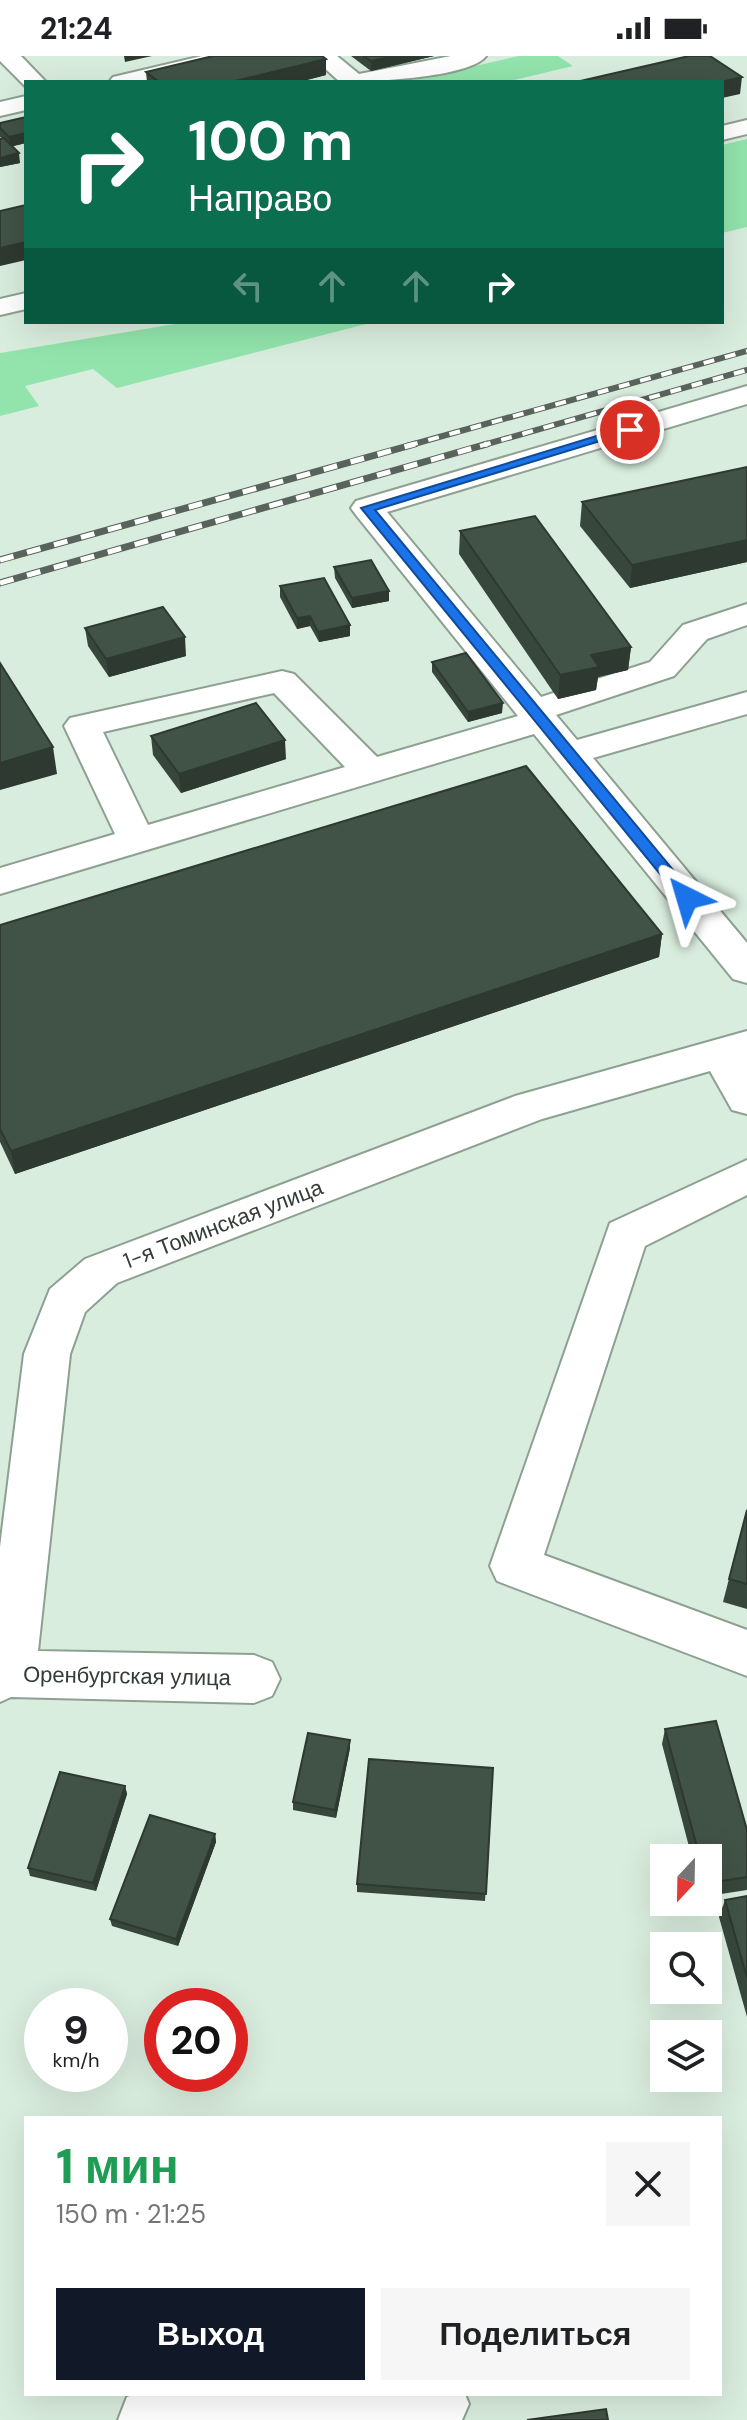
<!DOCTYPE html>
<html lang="ru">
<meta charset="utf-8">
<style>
body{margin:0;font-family:"DM Sans",sans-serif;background:#f6f6f6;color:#202124;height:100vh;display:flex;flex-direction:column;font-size:30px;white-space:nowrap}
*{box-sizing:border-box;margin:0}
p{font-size:26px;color:#757577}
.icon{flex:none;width:44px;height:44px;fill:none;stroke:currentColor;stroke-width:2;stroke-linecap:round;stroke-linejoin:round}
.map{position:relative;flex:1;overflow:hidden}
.details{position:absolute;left:24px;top:2060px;width:698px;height:280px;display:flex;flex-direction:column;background:#fff;border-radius:0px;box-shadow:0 8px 32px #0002}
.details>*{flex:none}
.banner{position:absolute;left:24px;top:24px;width:700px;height:244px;border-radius:0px;box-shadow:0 8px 32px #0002;background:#0b6e4f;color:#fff;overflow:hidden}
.needle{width:52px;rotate:202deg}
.buttons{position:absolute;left:650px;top:1788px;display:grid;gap:16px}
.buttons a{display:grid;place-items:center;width:72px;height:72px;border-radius:0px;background:#fff;box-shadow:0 8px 32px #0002;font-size:40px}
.speed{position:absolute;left:24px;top:1932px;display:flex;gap:16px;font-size:40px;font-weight:700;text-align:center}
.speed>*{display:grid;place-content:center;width:104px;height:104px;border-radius:50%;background:#fff;box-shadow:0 8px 32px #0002;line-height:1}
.speed small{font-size:20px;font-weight:400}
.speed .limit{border:12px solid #d22;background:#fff;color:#111}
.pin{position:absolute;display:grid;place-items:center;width:68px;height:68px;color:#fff;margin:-34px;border:4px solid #fff;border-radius:50%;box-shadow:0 2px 8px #0007}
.me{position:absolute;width:88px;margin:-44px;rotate:320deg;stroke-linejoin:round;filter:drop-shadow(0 0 6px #0008)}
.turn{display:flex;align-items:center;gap:28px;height:168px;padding:0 32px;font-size:36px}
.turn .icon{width:104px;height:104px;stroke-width:2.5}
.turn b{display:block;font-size:56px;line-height:68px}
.lanes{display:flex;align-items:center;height:76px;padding:0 32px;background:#0003;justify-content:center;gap:40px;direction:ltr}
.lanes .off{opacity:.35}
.round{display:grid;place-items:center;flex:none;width:84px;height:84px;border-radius:0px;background:#f6f6f6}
.summary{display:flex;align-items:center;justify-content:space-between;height:136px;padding:0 32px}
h1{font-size:48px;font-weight:800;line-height:60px;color:#1e9e55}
.primary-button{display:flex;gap:16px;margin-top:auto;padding:16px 32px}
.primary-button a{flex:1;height:92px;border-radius:0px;background:#111827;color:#fff;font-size:32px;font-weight:800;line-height:92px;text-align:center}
.primary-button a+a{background:#f6f6f6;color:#202124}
.status{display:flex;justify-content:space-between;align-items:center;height:56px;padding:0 40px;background:#fff;direction:ltr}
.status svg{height:22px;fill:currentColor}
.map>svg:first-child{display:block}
</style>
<div class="status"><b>21:24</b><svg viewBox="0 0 49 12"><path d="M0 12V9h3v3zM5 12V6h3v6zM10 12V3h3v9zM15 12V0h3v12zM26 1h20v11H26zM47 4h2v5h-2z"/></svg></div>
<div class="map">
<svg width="747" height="2364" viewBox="0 0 747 2364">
<rect width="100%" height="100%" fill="#d9edde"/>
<g fill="#92e4ac">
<polygon points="519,0 558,0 573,10 506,26 405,26"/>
<polygon points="747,83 747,171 722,177 722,89"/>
<polygon points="187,266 374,266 117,332 93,313 25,330 39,350 0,360 0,297"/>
</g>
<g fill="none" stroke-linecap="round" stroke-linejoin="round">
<g stroke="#8da092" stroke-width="4">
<g id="minor">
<polygon points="0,0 21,0 46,26 26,26 26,31 0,5"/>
<polygon points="202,0 244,0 240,5 152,26 109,26 113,21"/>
<path d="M311,0H337L359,18L451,0H486C470,22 368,26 340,26Z"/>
<polygon points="26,40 26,54 0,60 0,46"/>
<polygon points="747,64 747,78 722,84 722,70"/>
<polygon points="26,237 26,253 0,259 0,243"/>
<path d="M747,330V348L387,456L541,641L650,606L683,569L747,548V569L707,583L674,620L556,659L577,684L747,636V658L593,702L747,887V927L733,923L534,678L0,838V812L115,778L64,670L70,662L282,615L294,618L377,701L518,660L356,459L351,452L356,445ZM274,637L345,711L148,769L103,676Z"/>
<polygon points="747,975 747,1058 732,1054 710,1015 542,1063 117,1227 85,1256 70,1298 38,1595 254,1599 272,1606 280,1623 272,1640 254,1647 11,1641 0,1646 0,1491 24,1298 50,1233 85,1203 515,1040"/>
<polygon points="747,1104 747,1139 645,1190 544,1499 747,1574 747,1620 497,1525 490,1510 610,1167"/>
<polygon points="135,2338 465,2338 469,2348 462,2364 118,2364 127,2341"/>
</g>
</g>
<use href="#minor" fill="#fff" fill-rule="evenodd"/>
<g stroke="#58635b" stroke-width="6">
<g id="rail-far1">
<polyline points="407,390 747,295"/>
<polyline points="480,390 747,314"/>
</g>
</g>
<g stroke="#58635b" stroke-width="7">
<g id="rail">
<polyline points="0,504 415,388"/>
<polyline points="0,527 487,388"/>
</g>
</g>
<use href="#rail-far1" stroke="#fff" stroke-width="4" stroke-dasharray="11" stroke-linecap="butt"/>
<use href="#rail" stroke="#fff" stroke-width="5" stroke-dasharray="14" stroke-linecap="butt"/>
</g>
<g fill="#38473c">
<polygon points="351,0 434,0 371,15"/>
<polygon points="326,3 326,19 299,26 147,26 146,16"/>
<polygon points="26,61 26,87 12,90 20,107 0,111 0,83 2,82 0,81 0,67"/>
<polygon points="747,411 747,506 630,532 580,470 582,446"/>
<polygon points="460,475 631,591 628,614 598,621 596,634 558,643 459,498"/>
<polygon points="334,511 389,535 389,545 352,552 335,522"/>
<polygon points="280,530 350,569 350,580 319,586 310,570 297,573 280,541"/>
<polygon points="85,572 186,600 109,621 88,590"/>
<polygon points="432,606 502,657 468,666 432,616"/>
<polygon points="151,680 286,703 181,737 153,699"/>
<polygon points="0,869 662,878 659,901 15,1118 0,1086"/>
<polygon points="747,1453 747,1553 723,1546"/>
<polygon points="665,1673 747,1774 747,1834 708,1840 708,1802 692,1802 662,1688"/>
<polygon points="350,1692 336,1762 293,1754 293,1746"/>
<polygon points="493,1712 485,1845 357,1836 357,1828"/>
<polygon points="125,1730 127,1738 96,1835 30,1820 28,1812"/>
<polygon points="215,1778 216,1786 178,1890 112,1870 110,1863"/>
<polygon points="747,1840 747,1961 719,1861 725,1844"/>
</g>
<g fill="#2e3931">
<polygon points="124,0 152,0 125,6"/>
<polygon points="394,0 434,0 371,15 371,5"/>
<polygon points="326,3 326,19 299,26 231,26"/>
<polygon points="742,21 740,38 722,42 722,26"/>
<polygon points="26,77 26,87 10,91 9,81"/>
<polygon points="19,97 20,107 0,111 0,102"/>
<polygon points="26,186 26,204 0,210 0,192"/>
<polygon points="747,484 747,506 630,532 632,509"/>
<polygon points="389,535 389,545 352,552 352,542"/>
<polygon points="310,560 310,570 297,573 297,562"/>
<polygon points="350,569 350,580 319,586 318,576"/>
<polygon points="185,581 186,600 109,621 106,603"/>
<polygon points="631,591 628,614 598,621 596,634 558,643 560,619 591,599"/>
<polygon points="503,647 502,657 468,666 468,656"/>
<polygon points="285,684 286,703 181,737 179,718"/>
<polygon points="53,691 57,718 0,734 0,707"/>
<polygon points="662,878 659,901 15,1118 11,1095"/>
<polygon points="350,1684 350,1692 336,1762 335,1754"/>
<polygon points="125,1730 127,1738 96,1835 93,1827"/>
<polygon points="215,1778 216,1786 178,1890 176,1883"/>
</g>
<g fill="#415246" stroke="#2e3931" stroke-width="2">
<polygon points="213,0 322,0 326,3 231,26 159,26 146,16"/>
<polygon points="363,0 394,0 371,5"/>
<polygon points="689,0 710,0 742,21 721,26 576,26"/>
<polygon points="26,61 26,77 9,81 0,72 0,67"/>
<polygon points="4,82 19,97 0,102 0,83"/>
<polygon points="26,149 26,186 0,192 0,155"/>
<polygon points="747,411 747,484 632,509 582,446"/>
<polygon points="535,460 631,591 591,599 599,611 560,619 460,475"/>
<polygon points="371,504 389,535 352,542 334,511"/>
<polygon points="324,522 350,569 318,576 310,560 297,562 280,530"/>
<polygon points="163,551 185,581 106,603 85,572"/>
<polygon points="466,597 503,647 468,656 432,606"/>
<polygon points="0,607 53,691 0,707"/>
<polygon points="256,647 285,684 179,718 151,680"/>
<polygon points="526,710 662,878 11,1095 0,1073 0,869"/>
<polygon points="747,1454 747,1528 729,1523"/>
<polygon points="716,1665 747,1774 747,1821 708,1827 708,1802 700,1802 665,1673"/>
<polygon points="308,1677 350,1684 335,1754 293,1746"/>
<polygon points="369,1703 493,1712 486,1838 357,1828"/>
<polygon points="60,1716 125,1730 93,1827 28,1812"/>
<polygon points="150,1759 215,1778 176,1883 110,1863"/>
<polygon points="747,1840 747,1922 725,1844"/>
<polygon points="606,2353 608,2364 527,2364"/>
</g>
<polygon fill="#1a73e8" stroke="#114b97" stroke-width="2" points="626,371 636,374 375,454 693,838 695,842 687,847 682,845 361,452"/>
<g text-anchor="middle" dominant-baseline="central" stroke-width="8" stroke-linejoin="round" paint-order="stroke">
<g font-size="22" fill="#343c36" stroke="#fff">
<text transform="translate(223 1168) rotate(-21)">1-я Томинская улица</text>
<text transform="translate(127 1620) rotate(1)">Оренбургская улица</text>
</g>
</g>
</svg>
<div class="buttons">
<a><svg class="needle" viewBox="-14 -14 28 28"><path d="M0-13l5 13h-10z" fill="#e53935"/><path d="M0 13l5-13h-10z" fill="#757577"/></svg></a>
<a><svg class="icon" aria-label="search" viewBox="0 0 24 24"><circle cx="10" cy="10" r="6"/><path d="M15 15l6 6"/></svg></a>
<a><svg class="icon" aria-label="layers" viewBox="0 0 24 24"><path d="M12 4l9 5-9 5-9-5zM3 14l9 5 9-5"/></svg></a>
</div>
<div class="speed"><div>9<small>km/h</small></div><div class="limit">20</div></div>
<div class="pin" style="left:630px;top:374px;background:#d93025"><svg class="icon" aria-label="arrive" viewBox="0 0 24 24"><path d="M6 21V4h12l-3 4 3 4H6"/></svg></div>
<svg class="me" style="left:687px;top:842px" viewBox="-20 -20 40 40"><path d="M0-17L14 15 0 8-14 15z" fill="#1a73e8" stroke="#fff" stroke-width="4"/></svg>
<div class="banner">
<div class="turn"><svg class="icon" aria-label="right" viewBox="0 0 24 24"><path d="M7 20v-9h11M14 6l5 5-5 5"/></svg><div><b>100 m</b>Направо</div></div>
<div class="lanes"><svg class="icon off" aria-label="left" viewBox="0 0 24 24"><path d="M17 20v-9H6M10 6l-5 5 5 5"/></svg><svg class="icon off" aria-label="ahead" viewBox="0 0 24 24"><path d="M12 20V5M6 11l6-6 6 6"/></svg><svg class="icon off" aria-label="ahead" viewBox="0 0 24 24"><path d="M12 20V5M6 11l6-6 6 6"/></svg><svg class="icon" aria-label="right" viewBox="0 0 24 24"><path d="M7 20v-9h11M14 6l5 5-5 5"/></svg></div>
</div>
<section class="details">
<div class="summary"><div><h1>1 мин</h1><p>150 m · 21:25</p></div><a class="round"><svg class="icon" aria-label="close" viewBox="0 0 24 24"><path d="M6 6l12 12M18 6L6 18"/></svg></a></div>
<div class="primary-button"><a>Выход</a><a>Поделиться</a></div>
</section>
</div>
